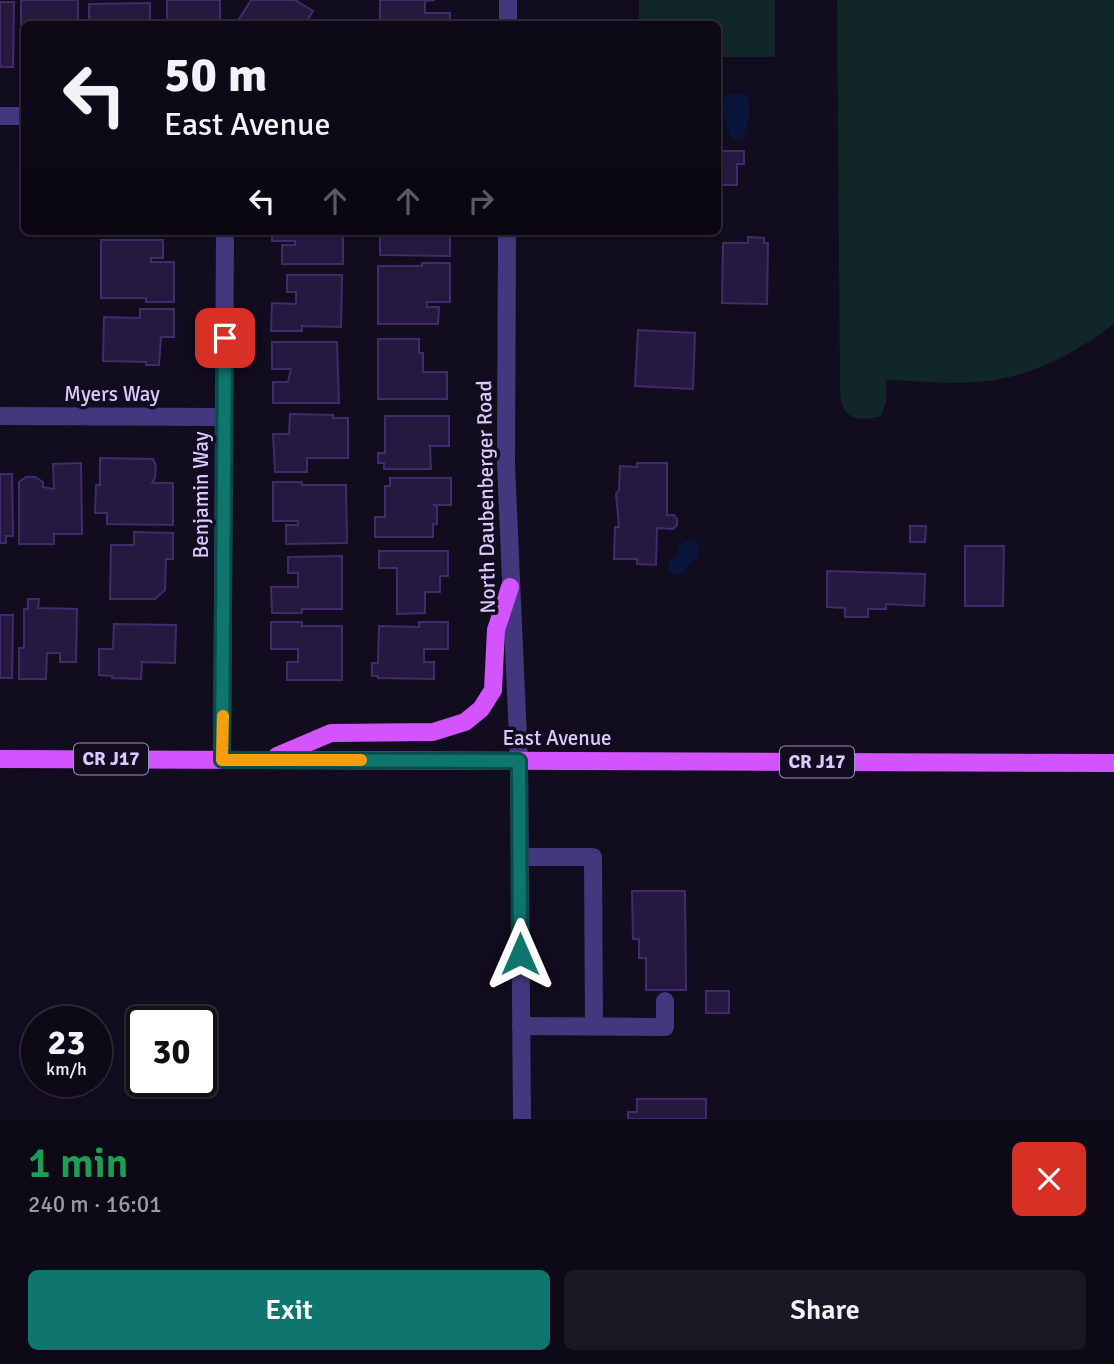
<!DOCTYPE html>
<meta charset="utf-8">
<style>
body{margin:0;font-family:Signika,sans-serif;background:#1c1724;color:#f1f3f6;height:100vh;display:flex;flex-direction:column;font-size:26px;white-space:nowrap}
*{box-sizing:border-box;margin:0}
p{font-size:23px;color:#9b9aa1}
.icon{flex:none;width:38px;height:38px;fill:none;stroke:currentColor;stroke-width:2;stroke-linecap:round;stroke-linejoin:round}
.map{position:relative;height:1119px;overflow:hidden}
.drawer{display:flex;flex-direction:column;background:#0e0917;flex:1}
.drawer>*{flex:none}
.banner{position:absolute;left:21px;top:21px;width:700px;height:214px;border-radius:10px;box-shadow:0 2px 5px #0004,0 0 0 2px #2e2a36;background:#0e0917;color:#f1f3f6;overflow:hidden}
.speed{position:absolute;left:21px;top:1006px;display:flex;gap:14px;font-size:35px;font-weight:700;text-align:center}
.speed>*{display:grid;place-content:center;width:91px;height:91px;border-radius:50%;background:#0e0917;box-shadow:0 2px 5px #0004,0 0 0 2px #2e2a36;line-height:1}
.speed small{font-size:18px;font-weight:400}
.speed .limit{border:4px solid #111;border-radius:10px;background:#fff;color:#111}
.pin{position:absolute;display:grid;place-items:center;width:60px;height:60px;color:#fff;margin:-30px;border-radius:14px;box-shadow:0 4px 10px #0006}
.me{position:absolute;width:77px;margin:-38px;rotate:0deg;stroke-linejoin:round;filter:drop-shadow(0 0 5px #0008)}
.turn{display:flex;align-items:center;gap:24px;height:147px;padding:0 28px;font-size:32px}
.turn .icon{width:91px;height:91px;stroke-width:2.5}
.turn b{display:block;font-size:49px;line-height:60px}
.lanes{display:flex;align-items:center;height:66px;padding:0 28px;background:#0003;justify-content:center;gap:35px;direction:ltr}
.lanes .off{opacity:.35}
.round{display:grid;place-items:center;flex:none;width:74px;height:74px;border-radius:10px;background:#1c1724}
.summary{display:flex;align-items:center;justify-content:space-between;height:119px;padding:0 28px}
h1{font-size:42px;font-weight:600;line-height:52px;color:#1e9e55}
.button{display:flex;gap:14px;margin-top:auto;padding:14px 28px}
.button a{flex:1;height:80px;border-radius:10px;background:#0f766e;color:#fff;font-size:28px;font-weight:600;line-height:80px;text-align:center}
.button a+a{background:#1c1724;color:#f1f3f6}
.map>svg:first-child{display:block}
</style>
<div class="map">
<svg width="1114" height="1119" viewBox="0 0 1114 1119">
<rect width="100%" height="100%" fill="#120c1f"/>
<g fill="#102629">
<polygon points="639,0 775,0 775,57 718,57 718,24 639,24"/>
<path d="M837,0H1114V324C1080,351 1032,376 988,381C955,385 920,381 886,380V403L881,416C856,423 841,418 840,391Z"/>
</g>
<g fill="#09153b">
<polygon points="726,94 746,94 747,96 750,113 743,139 731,140 722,105"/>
<polygon points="692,539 699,546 698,558 688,564 683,573 675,575 668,569 669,561 678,555 679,545"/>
</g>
<g fill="#251940" stroke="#402b6b" stroke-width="2">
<polygon points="21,0 78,0 78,24 24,24 24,56 21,56"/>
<rect x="167" y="0" width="53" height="24"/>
<polygon points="251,0 295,0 313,11 305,24 236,24"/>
<polygon points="380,0 435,0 425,1 425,13 450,13 450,24 380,24"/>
<polygon points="0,2 14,2 13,67 0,67"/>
<polygon points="150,3 150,24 89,24 89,4"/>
<polygon points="718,151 744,151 744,164 737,164 737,185 718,185"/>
<polygon points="22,174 24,174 24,217 21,216"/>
<polygon points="272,231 343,231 343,264 282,264 282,245 295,245 295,241 272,241"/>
<polygon points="380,231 450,231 450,256 380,255"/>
<polygon points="748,237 764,238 764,243 768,243 767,304 722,303 723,243 748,243"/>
<polygon points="101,240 163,240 163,258 151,258 151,262 174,262 174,302 146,302 146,298 101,298"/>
<polygon points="422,263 450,263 450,302 427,302 427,307 439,307 438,324 378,324 378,266 422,266"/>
<polygon points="287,275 342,275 341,327 302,326 302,331 271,331 272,303 296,304 296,292 287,292"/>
<polygon points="140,309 174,309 174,337 161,337 159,365 146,365 146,362 103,361 104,317 140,318"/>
<polygon points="638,330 695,333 693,389 635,386"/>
<polygon points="378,339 419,339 419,353 423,353 423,372 447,372 447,399 378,399"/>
<polygon points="272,342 337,342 339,403 273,403 273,382 288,382 291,369 272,369"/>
<polygon points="290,414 333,415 333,418 348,418 348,458 307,458 307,472 275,472 273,434 289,434"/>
<polygon points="385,416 449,416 449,446 430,446 431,469 384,469 384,463 378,463 378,453 385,453"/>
<polygon points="100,458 153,459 156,466 155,478 152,483 173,483 173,525 107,524 107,513 95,513 96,485 100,485"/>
<polygon points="81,463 82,534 54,534 54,544 19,544 19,482 26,477 35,477 43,482 43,487 54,489 53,464"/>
<polygon points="637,463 667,463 667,515 674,515 677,519 677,525 673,529 657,528 656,565 637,564 637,559 614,559 615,527 619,527 616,494 619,490 620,466 637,467"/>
<polygon points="0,474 12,474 13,536 6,536 6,543 0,543"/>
<polygon points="390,478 451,478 451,505 434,505 437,507 437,524 433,524 433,537 375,537 375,517 385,517 385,486 390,486"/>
<polygon points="273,482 302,482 302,485 346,485 347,543 286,544 286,525 298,525 298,521 273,521"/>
<polygon points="910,526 926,526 925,542 910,542"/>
<polygon points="134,532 173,533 173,559 166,559 165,590 155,599 110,599 111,545 134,545"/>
<polygon points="965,546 1004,546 1003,606 965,606"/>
<polygon points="379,551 448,551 448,576 440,576 440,592 425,592 425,613 397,614 397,568 379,568"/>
<polygon points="342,556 342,609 302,609 302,613 272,613 271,587 298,587 298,573 288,573 288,557"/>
<polygon points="827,571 925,574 924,606 886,604 886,609 868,609 868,617 845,617 845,608 827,607"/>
<polygon points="28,599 39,599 38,608 77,609 76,662 60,662 60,653 47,653 46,679 19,679 19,648 24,648 24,609 28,609"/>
<polygon points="0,615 13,615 12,678 0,678"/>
<polygon points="271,622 302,622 302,626 342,626 342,680 287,680 287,662 298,662 298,649 271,649"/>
<polygon points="419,622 448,622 448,649 424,649 424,662 434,662 434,679 378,678 378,676 372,676 372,663 378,663 379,626 419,627"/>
<polygon points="114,624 176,625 175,663 142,662 141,679 112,678 112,676 99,675 99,649 113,649"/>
<polygon points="632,891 685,891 686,990 646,990 646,958 639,958 639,939 633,939"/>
<rect x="706" y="991" width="23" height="22"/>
<polygon points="637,1099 706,1099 706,1119 628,1119 628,1112 637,1112"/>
</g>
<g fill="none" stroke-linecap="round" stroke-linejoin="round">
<g stroke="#43387e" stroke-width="18">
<polyline points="508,24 508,0"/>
<polyline points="0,116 24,116"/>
<polyline points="507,231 506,465 519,761 522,1119"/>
<polyline points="0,416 224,417"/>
<polyline points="222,759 225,231"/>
<polyline points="520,857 593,857 594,1026"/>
<polyline points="521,1026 665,1027 665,1001"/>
</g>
<g stroke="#d353fe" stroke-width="18">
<polyline points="277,756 331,733 433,732 465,722 481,709 493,690 496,630 510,587"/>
<polyline points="0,759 1114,763"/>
</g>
</g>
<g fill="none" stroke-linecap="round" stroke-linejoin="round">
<g stroke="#0a4d48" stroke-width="18">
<polyline id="route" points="225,338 222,760 519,761 520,954"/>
</g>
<use href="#route" stroke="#0f766e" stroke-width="12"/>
<polyline stroke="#f59e0b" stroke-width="12" points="223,716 222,760 361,760"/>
</g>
<g text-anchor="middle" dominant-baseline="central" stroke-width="7" stroke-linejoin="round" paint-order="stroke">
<g fill="#120c1f" stroke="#9c92bc" stroke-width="2">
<rect x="74" y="743.5" width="74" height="31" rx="5"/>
<rect x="780" y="746.5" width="74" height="31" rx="5"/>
</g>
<g font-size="19" font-weight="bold" fill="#d7cbff">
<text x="111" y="759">CR J17</text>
<text x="817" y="762">CR J17</text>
</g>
<g font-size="21" fill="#d7cbff" stroke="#120c1f">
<text x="112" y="394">Myers Way</text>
<text transform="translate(201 495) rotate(-90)">Benjamin Way</text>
<text transform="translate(486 497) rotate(-91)">North Daubenberger Road</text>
<text x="557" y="738">East Avenue</text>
</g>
</g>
</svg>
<div class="speed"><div>23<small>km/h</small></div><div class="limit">30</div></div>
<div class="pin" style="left:225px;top:338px;background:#d93025"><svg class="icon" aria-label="arrive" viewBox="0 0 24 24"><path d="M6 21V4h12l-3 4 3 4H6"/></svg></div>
<svg class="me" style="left:520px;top:954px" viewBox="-20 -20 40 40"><path d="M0-17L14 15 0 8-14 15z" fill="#0f766e" stroke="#fff" stroke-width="4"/></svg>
<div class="banner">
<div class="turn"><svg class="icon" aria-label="left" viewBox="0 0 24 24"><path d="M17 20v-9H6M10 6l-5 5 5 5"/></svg><div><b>50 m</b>East Avenue</div></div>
<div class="lanes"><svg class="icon" aria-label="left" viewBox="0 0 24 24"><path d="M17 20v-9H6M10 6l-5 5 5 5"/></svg><svg class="icon off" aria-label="ahead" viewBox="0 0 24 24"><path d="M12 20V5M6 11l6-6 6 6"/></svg><svg class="icon off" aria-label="ahead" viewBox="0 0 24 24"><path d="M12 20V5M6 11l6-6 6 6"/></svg><svg class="icon off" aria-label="right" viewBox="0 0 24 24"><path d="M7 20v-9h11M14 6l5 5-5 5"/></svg></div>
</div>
</div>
<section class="drawer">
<div class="summary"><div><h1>1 min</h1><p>240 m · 16:01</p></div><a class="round" style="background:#d93025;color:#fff"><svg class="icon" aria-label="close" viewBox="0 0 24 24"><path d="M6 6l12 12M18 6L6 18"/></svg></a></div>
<div class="button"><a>Exit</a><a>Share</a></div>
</section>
